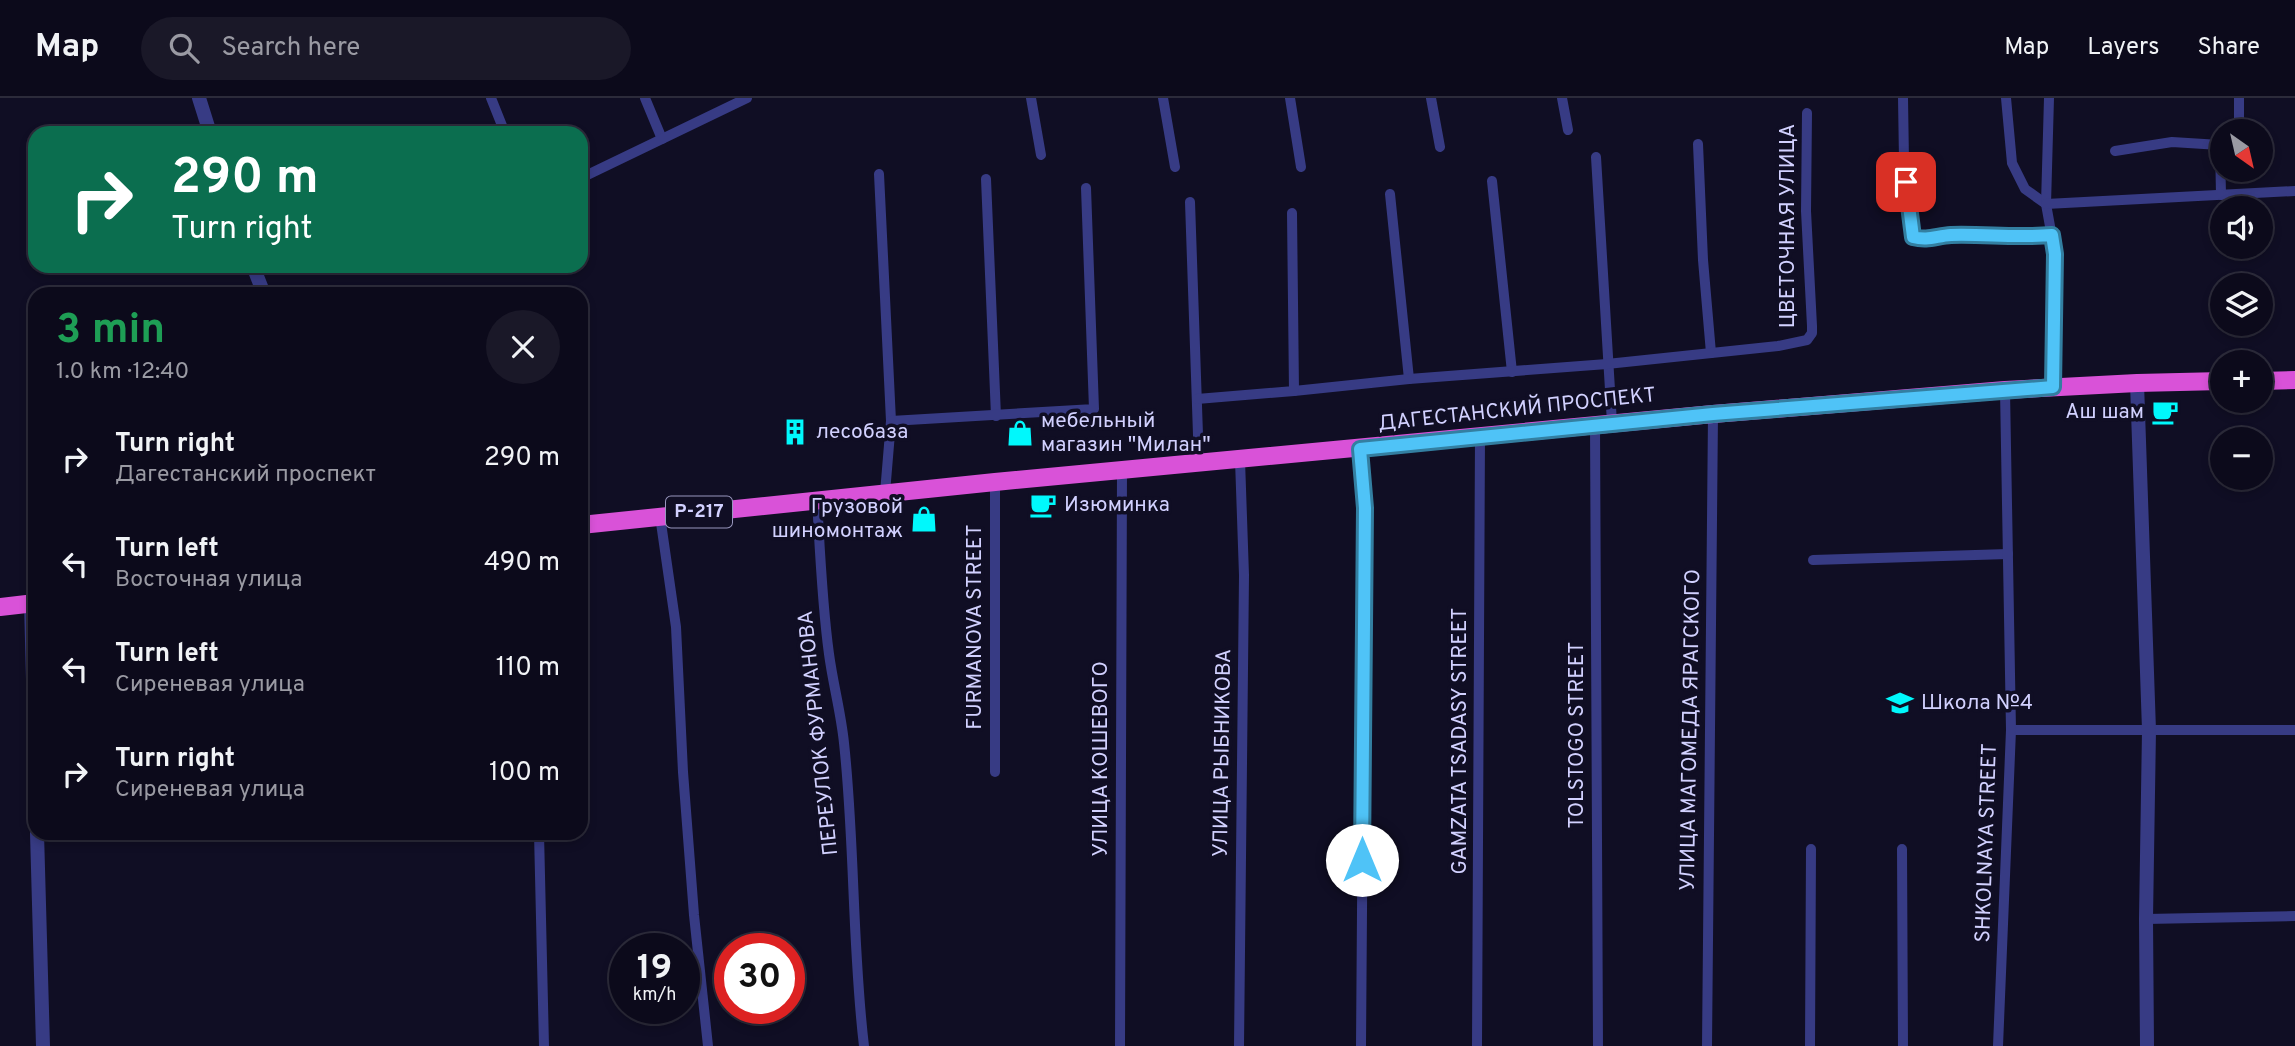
<!DOCTYPE html>
<meta charset="utf-8">
<style>
body{margin:0;font-family:Overpass,sans-serif;background:#1a1828;color:#f1f3f6;height:100vh;display:flex;flex-direction:column;font-size:26px;white-space:nowrap}
*{box-sizing:border-box;margin:0}
p{font-size:23px;color:#9a9aa3}
.icon{flex:none;width:38px;height:38px;fill:none;stroke:currentColor;stroke-width:2;stroke-linecap:round;stroke-linejoin:round}
.map{position:relative;flex:1;overflow:hidden}
.side{position:absolute;left:28px;top:189px;width:560px;height:553px;display:flex;flex-direction:column;background:#0c0a1b;border-radius:21px;box-shadow:0 4px 10px #0003,0 0 0 2px #2c2b3a}
.side>*{flex:none}
.hud{position:absolute;left:28px;top:28px;width:560px;height:147px;border-radius:21px;box-shadow:0 4px 10px #0003,0 0 0 2px #2c2b3a;background:#0b6e4f;color:#fff;overflow:hidden}
.needle{width:46px;rotate:146deg}
.controls{position:absolute;left:2210px;top:21px;display:grid;gap:14px}
.controls a{display:grid;place-items:center;width:63px;height:63px;border-radius:50%;background:#0c0a1b;box-shadow:0 4px 10px #0003,0 0 0 2px #2c2b3a;font-size:35px}
.speed{position:absolute;left:609px;top:835px;display:flex;gap:14px;font-size:35px;font-weight:700;text-align:center}
.speed>*{display:grid;place-content:center;width:91px;height:91px;border-radius:50%;background:#0c0a1b;box-shadow:0 4px 10px #0003,0 0 0 2px #2c2b3a;line-height:1}
.speed small{font-size:18px;font-weight:400}
.speed .limit{border:10px solid #d22;background:#fff;color:#111}
.pin{position:absolute;display:grid;place-items:center;width:60px;height:60px;color:#fff;margin:-30px;border-radius:14px;box-shadow:0 4px 10px #0006}
.me{position:absolute;width:77px;margin:-38px;rotate:0deg;stroke-linejoin:round;filter:drop-shadow(0 0 5px #0008)}
.turn{display:flex;align-items:center;gap:24px;height:147px;padding:0 28px;font-size:32px}
.turn .icon{width:91px;height:91px;stroke-width:2.5}
.turn b{display:block;font-size:49px;line-height:60px}
.round{display:grid;place-items:center;flex:none;width:74px;height:74px;border-radius:37px;background:#1a1828}
.overview{display:flex;align-items:center;justify-content:space-between;height:119px;padding:0 28px}
h1{font-size:42px;font-weight:700;line-height:52px;color:#1e9e55}
ul{padding:0;list-style:none}
li{display:flex;align-items:center;gap:21px;height:105px;padding:0 28px}
li div{flex:1}
li b{display:block;font-size:26px}
li em{font-style:normal}
header{display:flex;align-items:center;gap:42px;box-sizing:border-box;height:98px;padding:0 35px;background:#0c0a1b;border-bottom:2px solid #2c2b3a}
header strong{font-size:33px}
nav{display:flex;gap:38px;margin-inline-start:auto;font-size:24px}
.search{width:490px;height:63px;background:#1a1828;display:flex;align-items:center;gap:18px;box-sizing:border-box;padding:0 24px;border-radius:38px;color:#9a9aa3;font-size:26px}
.map>svg:first-child{display:block}
</style>
<header>
<strong>Map</strong>
<div class="search"><svg class="icon" aria-label="search" viewBox="0 0 24 24"><circle cx="10" cy="10" r="6"/><path d="M15 15l6 6"/></svg>Search here</div>
<nav><a>Map</a><a>Layers</a><a>Share</a></nav>
</header>
<div class="map">
<svg width="2295" height="948" viewBox="0 0 2295 948">
<rect width="100%" height="100%" fill="#100e24"/>
<g fill="none" stroke-linecap="round" stroke-linejoin="round">
<g stroke="#373b84" stroke-width="10">
<polyline points="491,0 505,35"/>
<polyline points="645,0 662,41"/>
<polyline points="1031,0 1041,57"/>
<polyline points="1163,0 1175,69"/>
<polyline points="1290,0 1301,69"/>
<polyline points="1431,0 1440,49"/>
<polyline points="1562,0 1568,32"/>
<path d="M1903,0L1904,63L1913,139C1928,143 1936,138 1951,137C1985,136 2018,140 2052,137"/>
<polyline points="2006,0 2012,65 2025,91 2046,106"/>
<polyline points="2049,0 2046,106 2055,156 2053,289"/>
<polyline points="2239,0 2239,33"/>
<polyline points="1698,46 1703,162 1711,255"/>
<polyline points="2220,47 2221,97"/>
<polyline points="2115,53 2172,44 2220,47 2222,46"/>
<polyline points="1596,59 1612,325"/>
<polyline points="879,76 891,323 885,395"/>
<polyline points="581,80 747,0"/>
<polyline points="986,81 996,318"/>
<polyline points="1492,83 1512,274"/>
<polyline points="1390,96 1409,281"/>
<polyline points="1190,104 1199,366"/>
<polyline points="2046,106 2295,93"/>
<polyline points="1294,293 1409,281 1607,266 1778,248 1807,242 1812,235 1812,228 1806,113 1807,15"/>
<polyline points="1197,301 1294,293 1292,115"/>
<polyline points="891,323 1094,311 1086,90"/>
<polyline points="1595,327 1598,948"/>
<polyline points="1360,351 1365,410 1361,948"/>
<polyline points="995,384 995,674"/>
<path d="M817,402C820,453 822,505 829,556C833,586 841,615 844,645C855,746 852,848 864,948"/>
<polyline points="660,418 676,529 683,674 694,817 708,948"/>
<polyline points="1813,462 2008,456"/>
<polyline points="2011,632 2295,632"/>
<polyline points="539,735 544,948"/>
<polyline points="1902,751 1903,948"/>
<polyline points="2146,821 2295,818"/>
<polyline points="1120,948 1122,373"/>
<polyline points="1239,948 1244,477 1240,362"/>
<polyline points="1477,948 1480,338"/>
<polyline points="1707,948 1713,316"/>
<polyline points="1810,948 1811,751"/>
<polyline points="1998,948 2011,632 2005,292"/>
</g>
<g stroke="#373b84" stroke-width="14">
<polyline points="199,0 210,35"/>
<polyline points="253,168 264,196"/>
<polyline points="2137,285 2149,632 2146,821 2147,948"/>
<polyline points="31,505 35,658"/>
<polyline points="37,735 43,948"/>
</g>
<g stroke="#d952d8" stroke-width="18">
<polyline points="2261,283 2295,282"/>
<polyline points="581,427 995,384 1713,316 2005,292 2137,285 2222,283"/>
<polyline points="0,509 35,505"/>
</g>
</g>
<g fill="none" stroke-linecap="round" stroke-linejoin="round">
<g stroke="#337fa1" stroke-width="18">
<path id="route" d="M1362,762L1365,410L1360,351L1713,316L2053,289L2055,156L2052,137C2018,140 1985,136 1951,137C1936,138 1928,143 1913,139L1906,84"/>
</g>
<use href="#route" stroke="#4fc3f7" stroke-width="12"/>
</g>
<defs>
<g id="cafe-bare" transform="scale(2.1)"><path d="M-5.5-4.5H6V0H3Q3 3.5 0 3.5H-2.5Q-5.5 3.5-5.5 0ZM3-3.2v2h1.7v-2ZM-6 4.5H4V6H-6Z" fill="#00f8fc" stroke="#100e24" stroke-width="2.5" paint-order="stroke"/></g>
<g id="building-bare" transform="scale(2.1)"><path d="M-4-6H4V6H1V3H-1V6H-4ZM-2.5-4.3h1.7v1.8h-1.7ZM.8-4.3h1.7v1.8H.8ZM-2.5-1h1.7V.8h-1.7ZM.8-1h1.7V.8H.8Z" fill="#00f8fc" stroke="#100e24" stroke-width="2.5" paint-order="stroke"/></g>
<g id="shop-bare" transform="scale(2.1)"><path d="M-5-2.5h2.3a2.7 3.5 0 0 1 5.4 0H5L5.5 6h-11ZM-1.5-2.5h3a1.5 2.3 0 0 0-3 0Z" fill="#00f8fc" stroke="#100e24" stroke-width="2.5" paint-order="stroke"/></g>
<g id="school-bare" transform="scale(2.1)"><path d="M0-5L7-2L0 1L-7-2ZM-4 1L0 2.5L4 1V4Q0 6-4 4Z" fill="#00f8fc" stroke="#100e24" stroke-width="2.5" paint-order="stroke"/></g>
</defs>
<g fill-rule="evenodd">
<use href="#cafe-bare" x="2165" y="314"/>
<use href="#building-bare" x="795" y="334"/>
<use href="#shop-bare" x="1020" y="335"/>
<use href="#cafe-bare" x="1043" y="407"/>
<use href="#shop-bare" x="924" y="421"/>
<use href="#school-bare" x="1900" y="605"/>
</g>
<g text-anchor="middle" dominant-baseline="central" stroke-width="7" stroke-linejoin="round" paint-order="stroke">
<rect fill="#100e24" stroke="#9896bd" stroke-width="2" x="666" y="398.5" width="66" height="31" rx="5"/>
<g font-size="19" font-weight="bold" fill="#d2d1ff">
<text x="699" y="414">Р-217</text>
</g>
<g font-size="21" fill="#d2d1ff" stroke="#100e24">
<text transform="translate(1788 128) rotate(-90)">ЦВЕТОЧНАЯ УЛИЦА</text>
<text transform="translate(1517 312) rotate(-6)">ДАГЕСТАНСКИЙ ПРОСПЕКТ</text>
<text transform="translate(975 529) rotate(-90)">FURMANOVA STREET</text>
<text transform="translate(1691 632) rotate(-89)">УЛИЦА МАГОМЕДА ЯРАГСКОГО</text>
<text transform="translate(819 635) rotate(-96)">ПЕРЕУЛОК ФУРМАНОВА</text>
<text transform="translate(1577 637) rotate(-90)">TOLSTOGO STREET</text>
<text transform="translate(1460 643) rotate(-90)">GAMZATA TSADASY STREET</text>
<text transform="translate(1223 655) rotate(-89)">УЛИЦА РЫБНИКОВА</text>
<text transform="translate(1101 661) rotate(-90)">УЛИЦА КОШЕВОГО</text>
<text transform="translate(1987 745) rotate(-88)">SHKOLNAYA STREET</text>
</g>
<g font-size="21" fill="#d2d1ff" stroke="#100e24" text-anchor="start">
<text x="2144" y="314" text-anchor="end">Аш шам</text>
<text x="1041" y="323">мебельный<tspan x="1041" dy="24">магазин "Милан"</tspan></text>
<text x="816" y="334">лесобаза</text>
<text x="1064" y="407">Изюминка</text>
<text x="903" y="409" text-anchor="end">Грузовой<tspan x="903" dy="24">шиномонтаж</tspan></text>
<text x="1921" y="605">Школа №4</text>
</g>
</g>
</svg>
<div class="controls">
<a><svg class="needle" viewBox="-14 -14 28 28"><path d="M0-13l5 13h-10z" fill="#e53935"/><path d="M0 13l5-13h-10z" fill="#9a9aa3"/></svg></a>
<a><svg class="icon" aria-label="sound" viewBox="0 0 24 24"><path d="M4 9h4l5-4v14l-5-4H4zM17 9q2 3 0 6"/></svg></a>
<a><svg class="icon" aria-label="layers" viewBox="0 0 24 24"><path d="M12 4l9 5-9 5-9-5zM3 14l9 5 9-5"/></svg></a>
<a>+</a>
<a>−</a>
</div>
<div class="speed"><div>19<small>km/h</small></div><div class="limit">30</div></div>
<div class="pin" style="left:1906px;top:84px;background:#d93025"><svg class="icon" aria-label="arrive" viewBox="0 0 24 24"><path d="M6 21V4h12l-3 4 3 4H6"/></svg></div>
<svg class="me" style="left:1362px;top:762px" viewBox="-20 -20 40 40"><circle r="19" fill="#fff"/><path d="M0-13L10 11 0 6-10 11z" fill="#4fc3f7"/></svg>
<div class="hud">
<div class="turn"><svg class="icon" aria-label="right" viewBox="0 0 24 24"><path d="M7 20v-9h11M14 6l5 5-5 5"/></svg><div><b>290 m</b>Turn right</div></div>
</div>
<section class="side">
<div class="overview"><div><h1>3 min</h1><p>1.0 km · 12:40</p></div><a class="round"><svg class="icon" aria-label="close" viewBox="0 0 24 24"><path d="M6 6l12 12M18 6L6 18"/></svg></a></div>
<ul>
<li><svg class="icon" aria-label="right" viewBox="0 0 24 24"><path d="M7 20v-9h11M14 6l5 5-5 5"/></svg><div><b>Turn right</b><p>Дагестанский проспект</p></div><em>290 m</em></li>
<li><svg class="icon" aria-label="left" viewBox="0 0 24 24"><path d="M17 20v-9H6M10 6l-5 5 5 5"/></svg><div><b>Turn left</b><p>Восточная улица</p></div><em>490 m</em></li>
<li><svg class="icon" aria-label="left" viewBox="0 0 24 24"><path d="M17 20v-9H6M10 6l-5 5 5 5"/></svg><div><b>Turn left</b><p>Сиреневая улица</p></div><em>110 m</em></li>
<li><svg class="icon" aria-label="right" viewBox="0 0 24 24"><path d="M7 20v-9h11M14 6l5 5-5 5"/></svg><div><b>Turn right</b><p>Сиреневая улица</p></div><em>100 m</em></li>
</ul>
</section>
</div>
